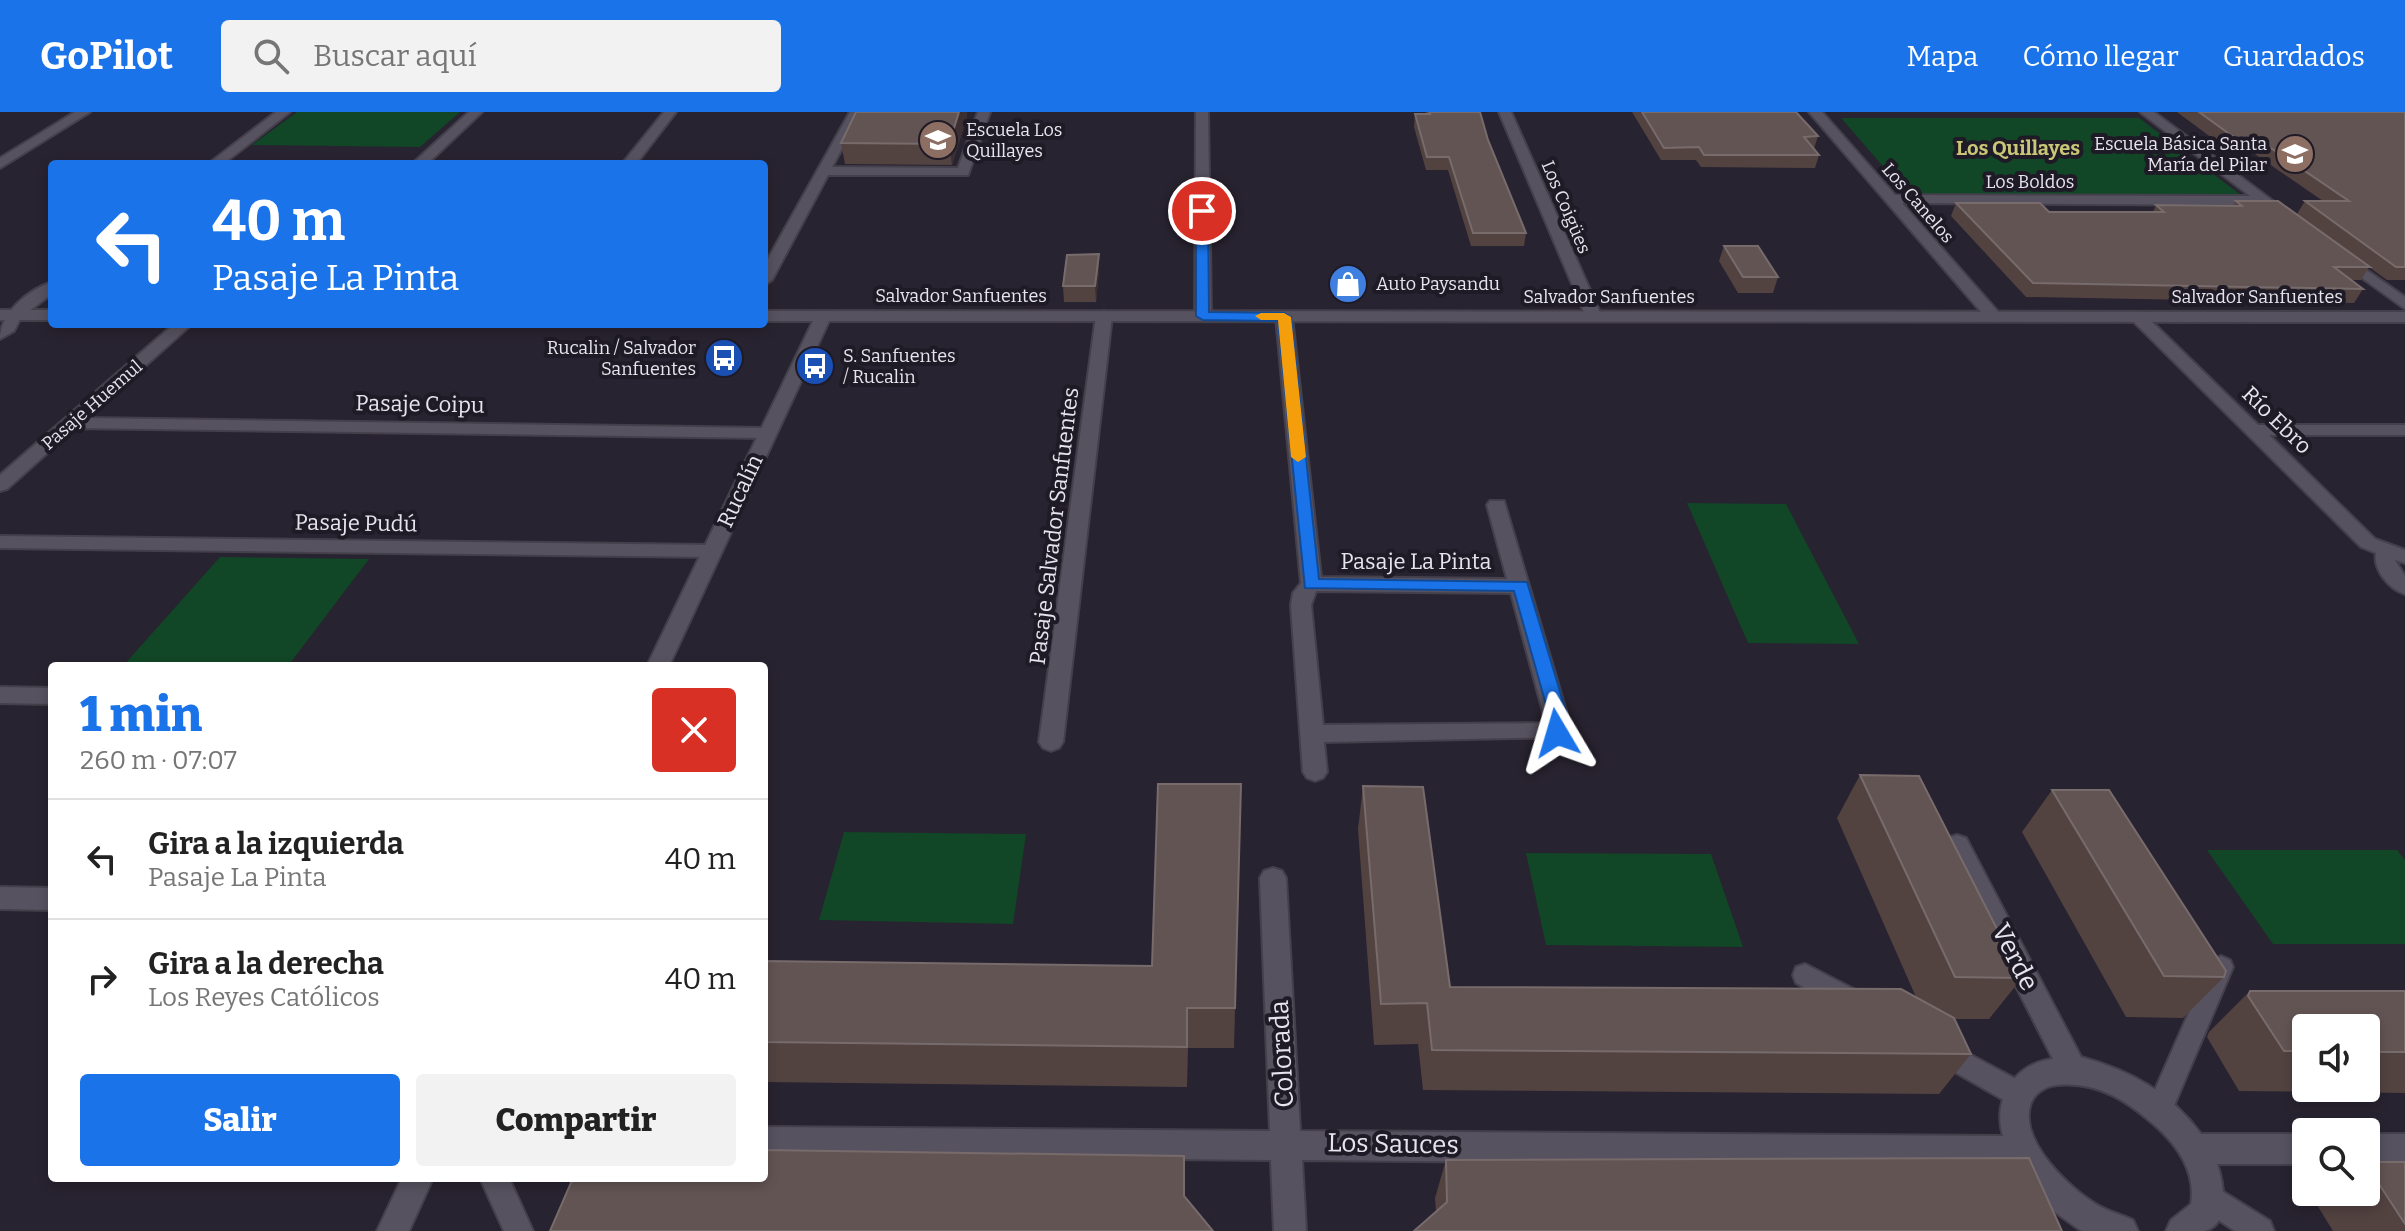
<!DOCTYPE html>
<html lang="es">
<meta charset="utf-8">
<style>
body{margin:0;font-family:Bitter,serif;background:#f2f2f2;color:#222;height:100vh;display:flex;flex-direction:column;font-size:30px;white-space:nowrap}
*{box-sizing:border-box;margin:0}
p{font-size:26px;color:#767676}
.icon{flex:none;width:44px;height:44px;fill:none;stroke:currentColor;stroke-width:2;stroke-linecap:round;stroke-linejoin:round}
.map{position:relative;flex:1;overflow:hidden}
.sheet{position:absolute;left:48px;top:550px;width:720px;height:520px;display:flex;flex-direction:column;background:#fff;border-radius:8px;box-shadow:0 4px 12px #0003}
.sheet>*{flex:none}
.hud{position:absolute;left:48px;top:48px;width:720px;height:168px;border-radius:8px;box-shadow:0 4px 12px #0003;background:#1a73e8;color:#fff;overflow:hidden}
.fabs{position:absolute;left:2292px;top:902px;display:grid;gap:16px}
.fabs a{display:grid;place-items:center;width:88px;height:88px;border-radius:8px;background:#fff;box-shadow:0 4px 12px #0003;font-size:40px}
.pin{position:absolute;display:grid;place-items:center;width:68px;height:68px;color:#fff;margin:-34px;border:4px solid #fff;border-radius:50%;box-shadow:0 2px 8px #0007}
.me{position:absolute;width:88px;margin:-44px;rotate:353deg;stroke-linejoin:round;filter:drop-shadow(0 0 6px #0008)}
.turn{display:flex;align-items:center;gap:28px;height:168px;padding:0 32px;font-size:36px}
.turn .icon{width:104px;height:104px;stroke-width:2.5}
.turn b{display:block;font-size:56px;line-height:68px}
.round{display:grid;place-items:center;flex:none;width:84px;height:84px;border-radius:8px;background:#f2f2f2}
.summary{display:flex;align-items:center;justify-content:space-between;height:136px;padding:0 32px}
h1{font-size:48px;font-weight:800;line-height:60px;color:#1a73e8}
.cta{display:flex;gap:16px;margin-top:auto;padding:16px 32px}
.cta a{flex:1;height:92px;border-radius:8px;background:#1a73e8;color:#fff;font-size:32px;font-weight:800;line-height:92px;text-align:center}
.cta a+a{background:#f2f2f2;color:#222}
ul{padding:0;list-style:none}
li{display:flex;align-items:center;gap:24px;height:120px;padding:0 32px;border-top:2px solid #e0e0e0}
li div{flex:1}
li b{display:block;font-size:30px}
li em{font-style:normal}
header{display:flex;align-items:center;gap:48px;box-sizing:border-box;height:112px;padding:0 40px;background:#1a73e8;color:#fff}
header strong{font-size:38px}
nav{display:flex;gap:44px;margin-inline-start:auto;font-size:28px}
.search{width:560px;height:72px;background:#f2f2f2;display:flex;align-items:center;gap:20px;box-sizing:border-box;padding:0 28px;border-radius:8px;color:#767676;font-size:30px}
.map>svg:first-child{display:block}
</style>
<header>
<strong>GoPilot</strong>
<div class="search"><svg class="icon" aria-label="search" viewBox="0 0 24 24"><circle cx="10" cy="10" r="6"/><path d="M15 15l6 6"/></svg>Buscar aquí</div>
<nav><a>Mapa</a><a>Cómo llegar</a><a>Guardados</a></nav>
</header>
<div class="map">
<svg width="2405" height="1119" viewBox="0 0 2405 1119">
<rect width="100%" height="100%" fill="#282330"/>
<g fill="#114626">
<polygon points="297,0 460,0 420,35 252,33"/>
<polygon points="1841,6 2139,6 2241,83 1907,82"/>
<polygon points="1687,391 1786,392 1859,532 1748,531"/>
<polygon points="220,445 369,447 288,554 123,554"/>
<polygon points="844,720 1026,722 1013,812 819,808"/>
<polygon points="2207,738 2397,738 2405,748 2405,832 2273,832"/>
<polygon points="1526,741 1711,742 1743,835 1546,833"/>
</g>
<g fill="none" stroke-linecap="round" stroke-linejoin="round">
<g stroke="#44404b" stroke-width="4">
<g id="service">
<polygon points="2221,844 2230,848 2233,855 2173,996 2170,1005 2160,1009 2150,1005 2147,996 2212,848"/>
<path d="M1805,852L1863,882L1867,890L1863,898C1843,905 1814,880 1796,871L1793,863L1796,855Z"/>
<polygon points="1941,927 2027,973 2031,982 2027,991 2018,994 2009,991 1932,947 1928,939 1932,931"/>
<polygon points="480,1066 509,1066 533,1119 504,1119"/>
<polygon points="2209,1071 2270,1109 2274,1119 2235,1119 2199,1095 2195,1085 2199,1075"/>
</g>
</g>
<g stroke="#44404b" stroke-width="4">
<g id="minor">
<polygon points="75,0 90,0 0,56 0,46"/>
<polygon points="276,0 290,0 223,52 208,52"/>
<polygon points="469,0 482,0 427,52 412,52"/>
<polygon points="664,0 676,0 636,52 622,52"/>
<polygon points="850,0 862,0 832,55 958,56 978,0 990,0 968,63 828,63 772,168 764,173 764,154"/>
<polygon points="1196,0 1208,0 1211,204 1203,209 1195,204"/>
<polygon points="1499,0 1511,0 1602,205 1600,208 1588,208 1586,205"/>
<polygon points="1809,0 1822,0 1895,83 2250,84 2140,0 2154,0 2273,89 2266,93 1902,91 2000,202 2000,208 1988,208"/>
<polygon points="2342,141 2405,185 2405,197 2337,148 2335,145"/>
<path d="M52,170V182L21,205L14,219L0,227C0,201 28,178 52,170Z"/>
<polygon points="1104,199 1112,204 1063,630 1059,636 1051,639 1043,636 1039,630 1096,204"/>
<path d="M1284,200L1292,205L1321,465L1507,467L1487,393L1490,389H1504L1572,619L1568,625L1324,630L1327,660L1323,666L1315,669L1307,666L1303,660L1291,493L1293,481L1301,471L1276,205ZM1316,479L1511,481L1546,611L1323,613L1311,493Z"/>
<path d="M2138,200L2144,202L2258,313H2405V323H2269L2375,427L2405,438V451L2395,448L2405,464V482C2389,477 2373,458 2376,441L2361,435L2132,208V202Z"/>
<polygon points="174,212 192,212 87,306 768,316 777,321 768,326 75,316 7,377 0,379 0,363"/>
<polygon points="0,424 712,433 722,439 712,445 0,436"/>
<polygon points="0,575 52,576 52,592 0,591"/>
<path d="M1957,723L1966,726L2081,945C2131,959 2170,980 2201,1022H2306V1052H2217C2223,1069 2232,1113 2204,1119C2193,1119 2178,1119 2166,1119L2171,1108L2191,1092C2196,1062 2180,1037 2159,1017C2129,990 2099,969 2057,973C2045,974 2033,982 2030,994C2020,1031 2071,1078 2099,1094C2110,1100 2122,1103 2133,1108L2138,1119H2082L2077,1116L2048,1095L2016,1054L1302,1048L1306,1119H1274L1271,1048L764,1043V1015L1270,1019L1260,766L1264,759L1273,756L1282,759L1286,766L1300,1019L2003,1024C1992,988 2014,951 2053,947L1944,733L1948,726Z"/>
<polygon points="0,775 52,776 52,798 0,797"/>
<rect x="2366" y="1022" width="39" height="30"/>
</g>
</g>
<g stroke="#44404b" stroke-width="4">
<g id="tertiary">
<rect x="0" y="198" width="52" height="10"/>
<polygon points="764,199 2405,200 2405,210 829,209 669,554 647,554 813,209 764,209"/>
<polygon points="402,1066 433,1066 409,1119 377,1119"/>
</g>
</g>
<use href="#service" fill="#575260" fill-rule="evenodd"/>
<use href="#minor" fill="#575260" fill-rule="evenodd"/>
<use href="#tertiary" fill="#575260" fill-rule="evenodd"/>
</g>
<g fill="#524341" fill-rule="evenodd">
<polygon points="1426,0 1480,0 1488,28 1526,121 1524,134 1471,134 1448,58 1426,58 1414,15 1415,2 1426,2"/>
<polygon points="1632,0 1796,0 1818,24 1814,37 1819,43 1815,56 1701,55 1696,48 1661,48"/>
<polygon points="2177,0 2405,0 2405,168 2387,168 2369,155 2361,168 2352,168 2363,177 2354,191 2026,185 1951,104 1956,91 2049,100 2153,100 2156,93 2233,94 2236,89 2339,133 2297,102 2305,89 2323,89 2249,38 2228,38"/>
<polygon points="967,4 952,53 845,52 841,31"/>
<polygon points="1724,134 1778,165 1773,181 1738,181 1719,149"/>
<polygon points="1099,142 1099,158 1096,190 1064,190 1063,174"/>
<polygon points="1860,663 2022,866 1989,907 1954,907 1971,942 1939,982 1423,978 1418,932 1374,933 1358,717 1363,674 1450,875 1916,885 1837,706"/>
<polygon points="1241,672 1234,936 1188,936 1187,975 764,970 764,849 1152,854"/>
<polygon points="2052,678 2224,865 2183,906 2126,905 2022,720"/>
<path d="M2250,879H2405V981L2239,979L2207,925L2209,920ZM2306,916H2366V976H2306Z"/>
<polygon points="1446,1048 2062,1119 1436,1100 1435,1086"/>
<polygon points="2366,1050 2405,1050 2405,1119 2333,1119 2314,1088 2325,1080 2366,1080"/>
</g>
<g fill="#3b2f32">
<polygon points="959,0 967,0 967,4 952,53 949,32"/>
<polygon points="1099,142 1099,158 1096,190 1095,174"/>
</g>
<g fill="#625453" stroke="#776b6c" stroke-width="2">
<polygon points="856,0 959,0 949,32 841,31"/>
<polygon points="1429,0 1480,0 1488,28 1526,121 1473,121 1449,45 1427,45 1415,2 1430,2"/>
<polygon points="1642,0 1796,0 1818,24 1804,25 1819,43 1704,43 1699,35 1664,36"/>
<polygon points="2199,0 2405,0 2405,155 2396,155 2305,89 2349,89 2256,26 2235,26"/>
<polygon points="2236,89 2278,89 2370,155 2334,155 2363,177 2033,171 1956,91 2040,91 2049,100 2164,100 2156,93 2242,94"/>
<polygon points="1724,134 1758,134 1778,165 1743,165"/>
<polygon points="1099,142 1095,174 1063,174 1067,143"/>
<polygon points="1860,663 1919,664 2022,866 1955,865"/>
<polygon points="1158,672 1241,672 1235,896 1187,896 1187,935 764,930 764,849 1152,854"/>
<polygon points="1363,674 1423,675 1450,875 1901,877 1954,906 1971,942 1432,938 1427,891 1381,892"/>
<polygon points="2052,678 2109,678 2226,859 2224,865 2164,864"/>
<polygon points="2250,879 2405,879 2405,940 2366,940 2366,916 2306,916 2306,939 2284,939 2248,884"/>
<polygon points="764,1038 1184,1044 1184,1084 1213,1119 550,1119 573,1066 764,1066"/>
<polygon points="2029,1046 2062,1119 1414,1119 1447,1090 1446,1048"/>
<polygon points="2366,1050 2405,1050 2405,1112 2366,1052"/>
</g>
<polygon fill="#1a73e8" stroke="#114b97" stroke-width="2" points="1202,96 1208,99 1209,200 1284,201 1291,205 1319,467 1527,470 1571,616 1564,626 1557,628 1548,621 1552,614 1514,479 1305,476 1278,209 1203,208 1196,204 1196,99"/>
<polygon fill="#f59e0b" points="1284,201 1291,205 1306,345 1298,350 1291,345 1278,208 1261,208 1255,204 1261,201"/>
<defs>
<g id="school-disc" transform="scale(2)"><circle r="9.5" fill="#8d6e63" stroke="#1e1a26"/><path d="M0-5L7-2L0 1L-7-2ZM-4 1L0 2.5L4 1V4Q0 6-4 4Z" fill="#fff"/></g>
<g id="shop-disc" transform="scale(2)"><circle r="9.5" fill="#3f7fe0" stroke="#1e1a26"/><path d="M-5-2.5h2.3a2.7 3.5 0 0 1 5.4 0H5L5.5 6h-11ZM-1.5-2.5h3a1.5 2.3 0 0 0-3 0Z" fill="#fff"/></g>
<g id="bus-disc" transform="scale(2)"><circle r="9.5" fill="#1a4fb4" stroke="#1e1a26"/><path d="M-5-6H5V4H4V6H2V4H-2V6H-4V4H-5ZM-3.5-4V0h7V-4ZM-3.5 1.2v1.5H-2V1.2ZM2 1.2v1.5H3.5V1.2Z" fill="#fff"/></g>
</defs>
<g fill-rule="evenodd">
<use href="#school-disc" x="938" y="28"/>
<use href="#school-disc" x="2295" y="42"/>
<use href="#shop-disc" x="1348" y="172"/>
<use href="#bus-disc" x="724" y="246"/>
<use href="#bus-disc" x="815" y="254"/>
</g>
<g text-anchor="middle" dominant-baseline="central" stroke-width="8" stroke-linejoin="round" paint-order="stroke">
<g font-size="18" fill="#e7e4ed" stroke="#1e1a26" text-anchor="start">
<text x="966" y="18">Escuela Los<tspan x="966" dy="21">Quillayes</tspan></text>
<text x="2267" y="32" text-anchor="end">Escuela Básica Santa<tspan x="2267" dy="21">María del Pilar</tspan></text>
<text x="1376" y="172">Auto Paysandu</text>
<text x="696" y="236" text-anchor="end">Rucalin / Salvador<tspan x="696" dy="21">Sanfuentes</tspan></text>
<text x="843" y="244">S. Sanfuentes<tspan x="843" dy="21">/ Rucalin</tspan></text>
</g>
<g font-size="18" fill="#e7e4ed" stroke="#1e1a26">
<text x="2030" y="70">Los Boldos</text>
<text transform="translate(1918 91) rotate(49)">Los Canelos</text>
<text transform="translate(1566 95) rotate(67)">Los Coigües</text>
<text x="961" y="184">Salvador Sanfuentes</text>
<text x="1609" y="185">Salvador Sanfuentes</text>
<text x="2257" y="185">Salvador Sanfuentes</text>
<text transform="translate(92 293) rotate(-41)">Pasaje Huemul</text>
</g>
<g font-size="20" font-weight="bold" fill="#cac677" stroke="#1e1a26">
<text x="2018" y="36">Los Quillayes</text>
</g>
<g font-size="22" fill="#e7e4ed" stroke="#1e1a26">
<text transform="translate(420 292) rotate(1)">Pasaje Coipu</text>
<text transform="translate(2277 308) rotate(44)">Río Ebro</text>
<text transform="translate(740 379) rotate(-65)">Rucalín</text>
<text transform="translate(356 411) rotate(1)">Pasaje Pudú</text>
<text transform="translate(1054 414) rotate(-83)">Pasaje Salvador Sanfuentes</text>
<text x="1416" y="449">Pasaje La Pinta</text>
</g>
<g font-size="26" fill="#e7e4ed" stroke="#1e1a26">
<text transform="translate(2015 845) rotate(63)">Verde</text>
<text transform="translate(1282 942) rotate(-93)">Colorada</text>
<text transform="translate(1393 1032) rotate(1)">Los Sauces</text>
</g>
</g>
</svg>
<div class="fabs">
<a><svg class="icon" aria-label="sound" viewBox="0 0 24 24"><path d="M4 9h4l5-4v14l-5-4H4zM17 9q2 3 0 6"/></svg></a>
<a><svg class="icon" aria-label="search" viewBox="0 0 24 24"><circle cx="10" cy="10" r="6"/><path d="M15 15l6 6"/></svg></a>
</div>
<div class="pin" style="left:1202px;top:99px;background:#d93025"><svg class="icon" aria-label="arrive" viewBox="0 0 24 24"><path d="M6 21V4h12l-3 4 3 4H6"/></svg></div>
<svg class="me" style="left:1557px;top:621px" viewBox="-20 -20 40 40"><path d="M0-17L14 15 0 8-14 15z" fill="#1a73e8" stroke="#fff" stroke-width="4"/></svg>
<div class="hud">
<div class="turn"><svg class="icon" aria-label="left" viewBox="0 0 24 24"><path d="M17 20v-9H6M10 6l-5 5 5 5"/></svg><div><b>40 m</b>Pasaje La Pinta</div></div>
</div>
<section class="sheet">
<div class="summary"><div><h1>1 min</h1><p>260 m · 07:07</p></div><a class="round" style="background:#d93025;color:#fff"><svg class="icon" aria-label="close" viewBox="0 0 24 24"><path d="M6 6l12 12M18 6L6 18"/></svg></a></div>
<ul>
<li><svg class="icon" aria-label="left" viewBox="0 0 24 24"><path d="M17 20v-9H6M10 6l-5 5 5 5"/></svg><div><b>Gira a la izquierda</b><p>Pasaje La Pinta</p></div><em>40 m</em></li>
<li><svg class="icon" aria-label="right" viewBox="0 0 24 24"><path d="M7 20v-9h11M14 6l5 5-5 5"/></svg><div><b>Gira a la derecha</b><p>Los Reyes Católicos</p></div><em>40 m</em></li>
</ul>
<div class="cta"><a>Salir</a><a>Compartir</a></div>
</section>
</div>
